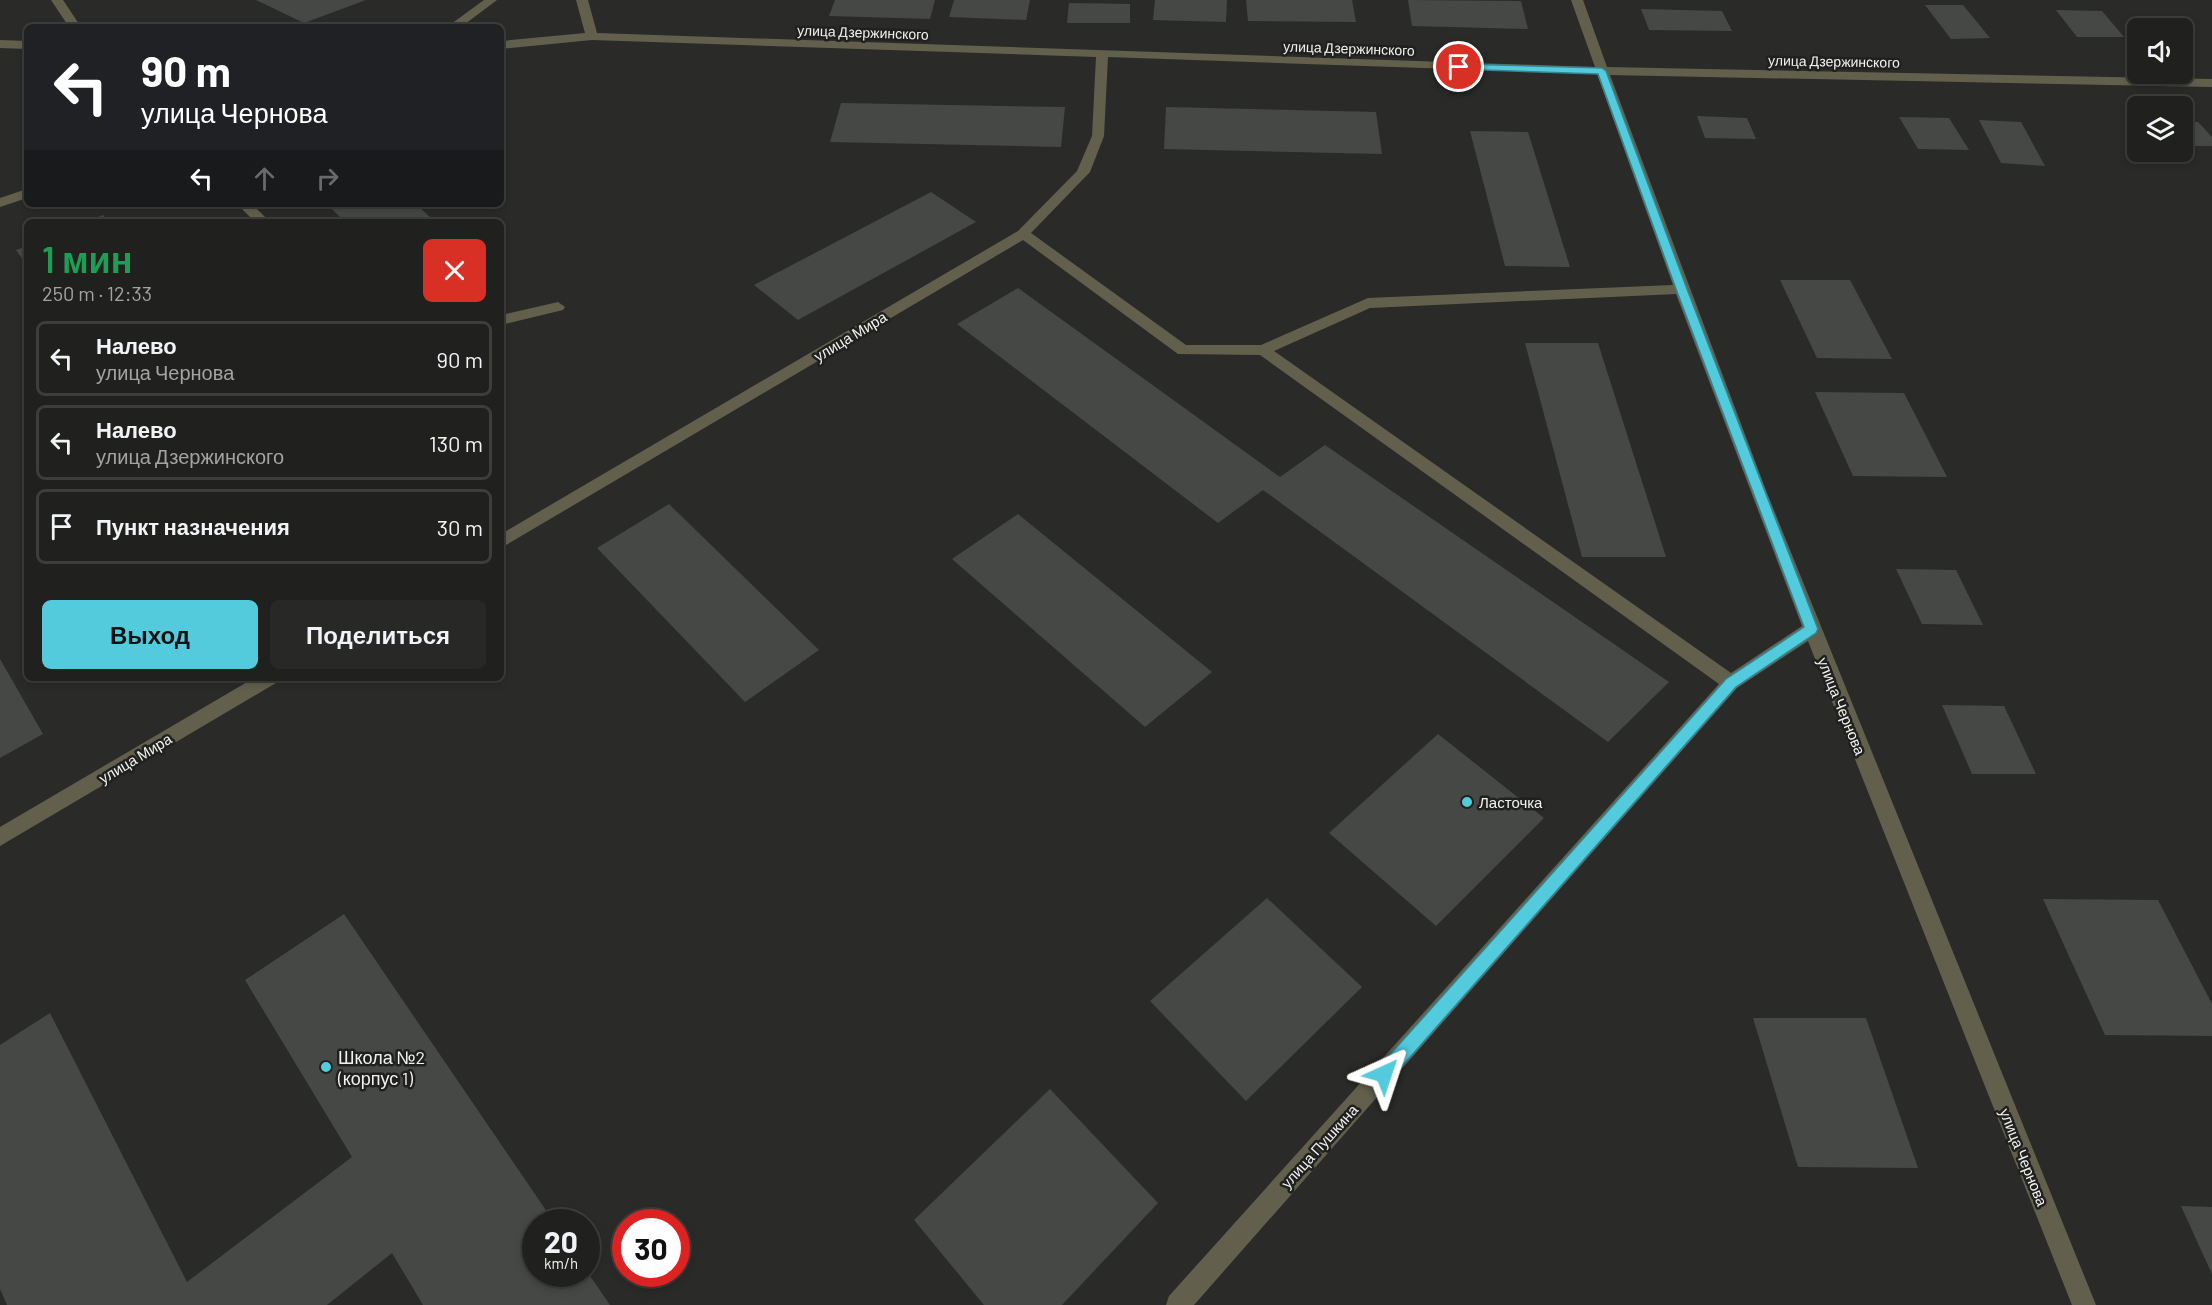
<!DOCTYPE html>
<html lang="ru">
<meta charset="utf-8">
<style>
body{margin:0;font-family:Barlow,sans-serif;background:#282827;color:#f1f3f6;height:100vh;display:flex;flex-direction:column;font-size:22px;white-space:nowrap}
*{box-sizing:border-box;margin:0}
p{font-size:20px;color:#a2a3a4}
.icon{flex:none;width:33px;height:33px;fill:none;stroke:currentColor;stroke-width:2;stroke-linecap:round;stroke-linejoin:round}
.map{position:relative;flex:1;overflow:hidden}
.side{position:absolute;left:24px;top:219px;width:480px;height:462px;display:flex;flex-direction:column;background:#20201e;border-radius:9px;box-shadow:0 3px 9px #0003,0 0 0 2px #3d3e3c}
.side>*{flex:none}
.hud{position:absolute;left:24px;top:24px;width:480px;height:183px;border-radius:9px;box-shadow:0 3px 9px #0003,0 0 0 2px #3d3e3c;background:#202124;color:#fff;overflow:hidden}
.buttons{position:absolute;left:2127px;top:18px;display:grid;gap:12px}
.buttons a{display:grid;place-items:center;width:66px;height:66px;border-radius:9px;background:#20201e;box-shadow:0 3px 9px #0003,0 0 0 2px #3d3e3c;font-size:30px}
.speed{position:absolute;left:522px;top:1209px;display:flex;gap:12px;font-size:30px;font-weight:700;text-align:center}
.speed>*{display:grid;place-content:center;width:78px;height:78px;border-radius:50%;background:#20201e;box-shadow:0 3px 9px #0003,0 0 0 2px #3d3e3c;line-height:1}
.speed small{font-size:15px;font-weight:400}
.speed .limit{border:9px solid #d22;background:#fff;color:#111}
.pin{position:absolute;display:grid;place-items:center;width:51px;height:51px;color:#fff;margin:-26px;border:3px solid #fff;border-radius:50%;box-shadow:0 2px 6px #0007}
.me{position:absolute;width:66px;margin:-33px;rotate:42deg;stroke-linejoin:round;filter:drop-shadow(0 0 4px #0008)}
.turn{display:flex;align-items:center;gap:21px;height:126px;padding:0 18px;font-size:27px}
.turn .icon{width:78px;height:78px;stroke-width:2.5}
.turn b{display:block;font-size:42px;line-height:51px}
.lanes{display:flex;align-items:center;height:57px;padding:0 18px;background:#0003;justify-content:center;gap:30px;direction:ltr}
.lanes .off{opacity:.35}
.round{display:grid;place-items:center;flex:none;width:63px;height:63px;border-radius:9px;background:#282827}
.head{display:flex;align-items:center;justify-content:space-between;height:102px;padding:0 18px}
h1{font-size:36px;font-weight:600;line-height:45px;color:#1e9e55}
.cta{display:flex;gap:12px;margin-top:auto;padding:12px 18px}
.cta a{flex:1;height:69px;border-radius:9px;background:#54cadd;color:#111;font-size:24px;font-weight:600;line-height:69px;text-align:center}
.cta a+a{background:#282827;color:#f1f3f6}
ul{padding:0;list-style:none}
li{display:flex;align-items:center;gap:18px;height:75px;margin:0 12px 9px;padding:0 6px;border:3px solid #3d3e3c;border-radius:9px}
li div{flex:1}
li b{display:block;font-size:22px}
li em{font-style:normal}
.map>svg:first-child{display:block}
</style>
<div class="map">
<svg width="2212" height="1305" viewBox="0 0 2212 1305">
<rect width="100%" height="100%" fill="#2a2b28"/>
<g fill="#464845">
<polygon points="256,0 366,0 304,23"/>
<polygon points="835,0 935,0 930,19 829,16"/>
<polygon points="954,0 1030,0 1026,20 949,17"/>
<polygon points="1155,0 1227,0 1226,22 1153,20"/>
<polygon points="1246,0 1352,0 1356,22 1248,21"/>
<polygon points="1408,0 1521,1 1528,29 1412,26"/>
<polygon points="1069,3 1130,4 1130,23 1067,23"/>
<polygon points="1925,5 1963,5 1990,38 1951,39"/>
<polygon points="1641,9 1722,11 1732,31 1649,30"/>
<polygon points="2056,10 2102,11 2124,37 2077,37"/>
<polygon points="841,103 1065,107 1061,147 830,142"/>
<polygon points="1166,107 1376,112 1382,154 1164,149"/>
<polygon points="1697,116 1747,118 1756,139 1705,138"/>
<polygon points="1899,117 1949,118 1969,150 1918,149"/>
<polygon points="1979,120 2021,122 2045,166 2001,163"/>
<polygon points="2182,122 2198,122 2212,137 2212,146 2182,146"/>
<polygon points="1470,131 1528,132 1570,267 1505,266"/>
<polygon points="931,192 976,222 798,320 754,285"/>
<polygon points="327,204 416,204 435,222 345,222"/>
<polygon points="103,215 109,222 86,222"/>
<polygon points="27,246 27,266 16,250"/>
<polygon points="1780,280 1850,280 1892,359 1817,358"/>
<polygon points="1018,288 1280,477 1325,445 1669,682 1608,742 1263,490 1218,523 957,324"/>
<polygon points="1525,343 1598,343 1666,557 1582,557"/>
<polygon points="1815,392 1904,393 1947,477 1853,476"/>
<polygon points="669,504 819,650 745,702 597,548"/>
<polygon points="1018,514 1212,672 1145,727 952,559"/>
<polygon points="1896,569 1956,570 1983,625 1922,624"/>
<polygon points="0,659 43,734 0,758"/>
<polygon points="1942,705 2004,706 2036,774 1972,774"/>
<polygon points="1438,734 1544,818 1436,926 1329,833"/>
<polygon points="1267,898 1362,987 1246,1101 1150,1001"/>
<polygon points="2043,899 2158,900 2212,1004 2212,1036 2105,1035"/>
<polygon points="344,914 554,1222 536,1222 536,1274 586,1274 586,1270 610,1305 423,1305 392,1253 327,1305 7,1305 0,1289 0,1045 50,1013 187,1282 352,1157 245,980"/>
<polygon points="1753,1018 1866,1018 1918,1168 1798,1167"/>
<polygon points="1050,1089 1158,1203 1062,1305 984,1305 914,1220"/>
<polygon points="2181,1206 2212,1207 2212,1274"/>
</g>
<g fill="none" stroke-linecap="round" stroke-linejoin="round">
<g fill="#62604d" fill-rule="evenodd">
<polygon points="51,0 63,0 81,27 69,27"/>
<polygon points="484,0 497,0 461,27 447,27"/>
<path d="M576,0H588L597,33L1595,67L1571,0H1583L1607,67L2212,79V87L1610,75L1767,493L2096,1305H2072L1808,641L1737,688L1194,1305H1166L1169,1296L1719,684L1260,355L1178,354L1023,240L501,548V534L1018,231L1077,171L1092,136L1096,57L592,40L501,49V41L585,33ZM1108,57L1597,74L1673,285L1368,298L1261,345H1186L1031,233L1090,172L1104,136ZM1676,294L1802,626L1731,673L1274,351L1370,308Z"/>
<polygon points="0,40 27,41 27,49 0,48"/>
<polygon points="27,189 27,198 0,207 0,198"/>
<polygon points="237,204 252,204 270,222 255,222"/>
<polygon points="558,302 565,307 563,310 501,325 501,315"/>
<polygon points="254,678 279,678 276,683 0,846 0,827"/>
</g>
</g>
<polygon fill="#54cadd" stroke="#378390" stroke-width="1.5" points="1459,64 1602,68 1606,71 1687,289 1818,629 1816,633 1736,687 1390,1080 1384,1082 1378,1080 1375,1074 1378,1068 1726,679 1804,627 1676,289 1598,74 1456,69 1456,65"/>
<g fill="#54cadd" stroke="#20211e" stroke-width="2">
<circle cx="1467" cy="802" r="6"/>
<circle cx="326" cy="1067" r="6"/>
</g>
<g text-anchor="middle" dominant-baseline="central" stroke-width="5" stroke-linejoin="round" paint-order="stroke">
<g font-size="14" fill="#f1f2f0" stroke="#20211e">
<text transform="translate(863 32) rotate(2)">улица Дзержинского</text>
<text transform="translate(1349 48) rotate(2)">улица Дзержинского</text>
<text transform="translate(1834 61) rotate(1)">улица Дзержинского</text>
</g>
<g font-size="15" fill="#f1f2f0" stroke="#20211e">
<text transform="translate(850 336) rotate(-31)">улица Мира</text>
<text transform="translate(1842 706) rotate(68)">улица Чернова</text>
<text transform="translate(135 758) rotate(-31)">улица Мира</text>
<text transform="translate(1319 1146) rotate(-48)">улица Пушкина</text>
<text transform="translate(2024 1157) rotate(68)">улица Чернова</text>
</g>
<g font-size="15" fill="#f1f2f0" stroke="#20211e" text-anchor="start">
<text x="1479" y="802">Ласточка</text>
</g>
<g font-size="18" fill="#f1f2f0" stroke="#20211e" text-anchor="start">
<text x="338" y="1057">Школа №2<tspan x="338" dy="21">(корпус 1)</tspan></text>
</g>
</g>
</svg>
<div class="buttons">
<a><svg class="icon" aria-label="sound" viewBox="0 0 24 24"><path d="M4 9h4l5-4v14l-5-4H4zM17 9q2 3 0 6"/></svg></a>
<a><svg class="icon" aria-label="layers" viewBox="0 0 24 24"><path d="M12 4l9 5-9 5-9-5zM3 14l9 5 9-5"/></svg></a>
</div>
<div class="speed"><div>20<small>km/h</small></div><div class="limit">30</div></div>
<div class="pin" style="left:1459px;top:67px;background:#d93025"><svg class="icon" aria-label="arrive" viewBox="0 0 24 24"><path d="M6 21V4h12l-3 4 3 4H6"/></svg></div>
<svg class="me" style="left:1384px;top:1074px" viewBox="-20 -20 40 40"><path d="M0-17L14 15 0 8-14 15z" fill="#54cadd" stroke="#fff" stroke-width="4"/></svg>
<div class="hud">
<div class="turn"><svg class="icon" aria-label="left" viewBox="0 0 24 24"><path d="M17 20v-9H6M10 6l-5 5 5 5"/></svg><div><b>90 m</b>улица Чернова</div></div>
<div class="lanes"><svg class="icon" aria-label="left" viewBox="0 0 24 24"><path d="M17 20v-9H6M10 6l-5 5 5 5"/></svg><svg class="icon off" aria-label="ahead" viewBox="0 0 24 24"><path d="M12 20V5M6 11l6-6 6 6"/></svg><svg class="icon off" aria-label="right" viewBox="0 0 24 24"><path d="M7 20v-9h11M14 6l5 5-5 5"/></svg></div>
</div>
<section class="side">
<div class="head"><div><h1>1 мин</h1><p>250 m · 12:33</p></div><a class="round" style="background:#d93025;color:#fff"><svg class="icon" aria-label="close" viewBox="0 0 24 24"><path d="M6 6l12 12M18 6L6 18"/></svg></a></div>
<ul>
<li><svg class="icon" aria-label="left" viewBox="0 0 24 24"><path d="M17 20v-9H6M10 6l-5 5 5 5"/></svg><div><b>Налево</b><p>улица Чернова</p></div><em>90 m</em></li>
<li><svg class="icon" aria-label="left" viewBox="0 0 24 24"><path d="M17 20v-9H6M10 6l-5 5 5 5"/></svg><div><b>Налево</b><p>улица Дзержинского</p></div><em>130 m</em></li>
<li><svg class="icon" aria-label="arrive" viewBox="0 0 24 24"><path d="M6 21V4h12l-3 4 3 4H6"/></svg><div><b>Пункт назначения</b></div><em>30 m</em></li>
</ul>
<div class="cta"><a>Выход</a><a>Поделиться</a></div>
</section>
</div>
